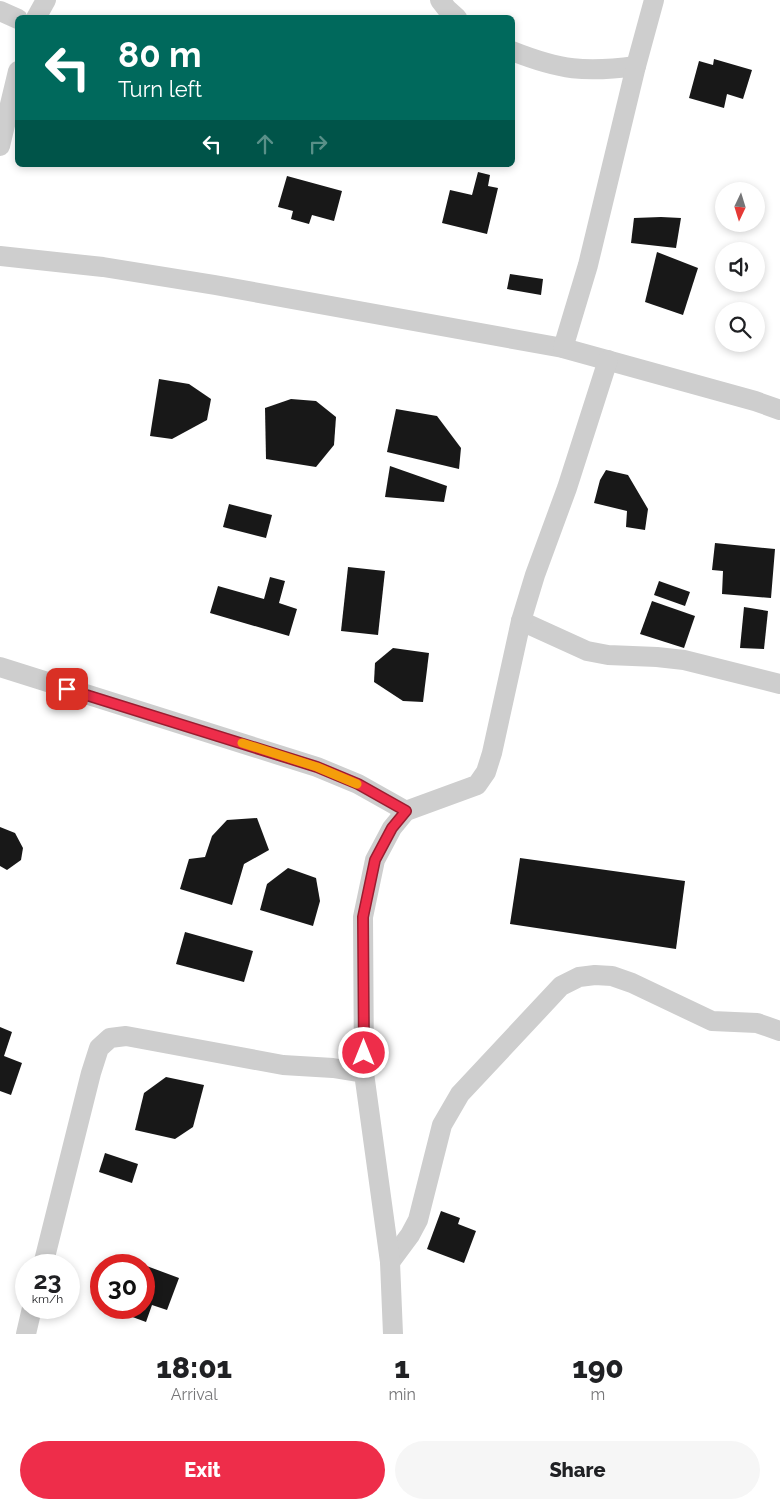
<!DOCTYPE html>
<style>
body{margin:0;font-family:Raleway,sans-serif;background:#f6f6f6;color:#202124;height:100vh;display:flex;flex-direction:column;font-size:19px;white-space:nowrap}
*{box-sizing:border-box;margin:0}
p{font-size:16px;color:#757577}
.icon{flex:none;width:28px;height:28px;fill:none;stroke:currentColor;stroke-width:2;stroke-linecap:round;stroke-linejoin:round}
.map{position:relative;height:1334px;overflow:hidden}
.drawer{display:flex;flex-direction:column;background:#fff;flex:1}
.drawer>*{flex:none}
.top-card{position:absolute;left:15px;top:15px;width:500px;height:152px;border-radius:8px;box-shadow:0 2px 8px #0003;background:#00695c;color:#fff;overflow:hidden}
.needle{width:32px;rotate:184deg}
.tools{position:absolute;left:715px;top:182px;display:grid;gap:10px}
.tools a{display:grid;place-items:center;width:50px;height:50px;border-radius:50%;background:#fff;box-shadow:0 2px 8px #0003;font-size:25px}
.speed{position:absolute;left:15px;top:1254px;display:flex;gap:10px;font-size:25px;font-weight:700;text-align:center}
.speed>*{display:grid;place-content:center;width:65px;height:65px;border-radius:50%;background:#fff;box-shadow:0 2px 8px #0003;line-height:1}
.speed small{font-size:12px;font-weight:400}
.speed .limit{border:8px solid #d22;background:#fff;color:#111}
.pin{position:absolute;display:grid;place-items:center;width:42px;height:42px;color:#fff;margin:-21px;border-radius:10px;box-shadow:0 2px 8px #0006}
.me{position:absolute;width:55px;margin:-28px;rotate:0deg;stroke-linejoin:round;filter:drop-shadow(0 0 4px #0008)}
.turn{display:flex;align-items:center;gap:18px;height:105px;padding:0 20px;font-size:22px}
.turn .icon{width:65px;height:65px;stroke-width:2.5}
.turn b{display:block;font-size:35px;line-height:42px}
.lanes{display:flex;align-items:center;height:48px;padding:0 20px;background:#0003;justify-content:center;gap:25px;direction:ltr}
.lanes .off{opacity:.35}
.eta{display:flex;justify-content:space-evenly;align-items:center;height:85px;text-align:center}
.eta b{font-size:30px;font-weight:800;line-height:35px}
.primary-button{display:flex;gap:10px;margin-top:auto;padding:10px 20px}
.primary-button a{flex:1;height:58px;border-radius:30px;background:#ee2d4a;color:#fff;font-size:20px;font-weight:800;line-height:58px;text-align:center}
.primary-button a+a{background:#f6f6f6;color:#202124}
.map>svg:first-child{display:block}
</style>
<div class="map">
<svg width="780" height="1334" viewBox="0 0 780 1334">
<rect width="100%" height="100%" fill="#fff"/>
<g fill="#181818">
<polygon points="714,59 752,70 743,99 727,94 724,108 689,98 699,61 713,65"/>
<polygon points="478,172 490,175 488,186 498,188 487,234 442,223 450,190 472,195"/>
<polygon points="287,176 342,191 334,221 312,215 309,224 291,219 293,211 278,207"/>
<polygon points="661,217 681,218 676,248 631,243 634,218"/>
<polygon points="657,252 698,268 683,315 645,302"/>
<polygon points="510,274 543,279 541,295 507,289"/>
<polygon points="159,379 189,384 211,399 207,420 172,439 150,436"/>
<polygon points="291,399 316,401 336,417 334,445 316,467 266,459 265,408"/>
<polygon points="396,409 437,416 461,448 459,469 387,452"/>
<polygon points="390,466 447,486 444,502 385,497"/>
<polygon points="606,470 628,475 648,509 645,530 626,527 627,511 594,503 600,480"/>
<polygon points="229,504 272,515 266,538 223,527"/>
<polygon points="715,543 775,549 771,598 722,594 723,571 712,570"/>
<polygon points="348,567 385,571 378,635 341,631"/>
<polygon points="270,577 285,581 279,603 297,609 289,636 210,613 218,586 264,599"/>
<polygon points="659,581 690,592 685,606 654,595"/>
<polygon points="652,601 695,616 684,648 640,634"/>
<polygon points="744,607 768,611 764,649 740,648"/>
<polygon points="393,648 429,653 423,702 403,701 374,682 375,663"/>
<polygon points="257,818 269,850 244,864 232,905 180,889 189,859 205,857 212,836 227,820"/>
<polygon points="0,827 15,833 23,848 21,860 7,870 0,866"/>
<polygon points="520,858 685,881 676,949 510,924"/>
<polygon points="288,868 316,878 320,901 313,926 260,910 267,884"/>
<polygon points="185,932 253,951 244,982 176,964"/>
<polygon points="0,1027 12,1032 4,1056 22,1063 11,1095 0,1091"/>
<polygon points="166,1077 204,1085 193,1127 175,1139 135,1130 144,1093"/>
<polygon points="105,1153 138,1164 132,1183 99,1172"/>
<polygon points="441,1211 460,1218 458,1224 476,1231 464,1263 427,1249"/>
<polygon points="144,1265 179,1278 167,1310 152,1305 146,1322 127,1315 130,1308 144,1308"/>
</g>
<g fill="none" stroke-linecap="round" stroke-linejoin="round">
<g stroke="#cecece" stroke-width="20">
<polyline points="440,0 447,9 457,18"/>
<polyline points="0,11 18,19"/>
<polyline points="36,18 46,0"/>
<path d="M512,51C560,70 585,73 636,66"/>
<polyline points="0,146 18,71"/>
<polyline points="0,256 103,267 215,285 563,348 755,401 780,410"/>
<polyline points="563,348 588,265 636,66 654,0"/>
<polyline points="521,621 587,651 608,655 657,657 684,660 780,684"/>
<polyline points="0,667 317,767 358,784 406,811"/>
<polyline points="390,1262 410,1235 418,1220 442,1125 460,1094 561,986 579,977 595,975 612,976 632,983 712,1021 757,1023 780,1031"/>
<polyline points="43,1265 91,1073 99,1048 110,1038 126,1036 283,1065 333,1068 364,1073"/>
<polyline points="26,1334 32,1308"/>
<polyline points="393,1334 390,1262 364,1073 363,917 375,860 392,828 406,811 477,785 486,772 492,753 521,621 535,575 567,488 608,360"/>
</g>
</g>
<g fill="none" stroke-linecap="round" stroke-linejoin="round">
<g stroke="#9b1d30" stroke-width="12">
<polyline id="route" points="67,689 317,767 358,784 406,811 392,828 375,860 363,917 364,1053"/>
</g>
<use href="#route" stroke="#ee2d4a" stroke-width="9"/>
<polyline stroke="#f59e0b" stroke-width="9" points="242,743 317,767 357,784"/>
</g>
</svg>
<div class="tools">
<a><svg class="needle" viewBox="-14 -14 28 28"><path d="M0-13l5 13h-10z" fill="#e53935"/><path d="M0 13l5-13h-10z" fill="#757577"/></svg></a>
<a><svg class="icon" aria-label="sound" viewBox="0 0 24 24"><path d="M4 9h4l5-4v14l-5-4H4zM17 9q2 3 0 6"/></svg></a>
<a><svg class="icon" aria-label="search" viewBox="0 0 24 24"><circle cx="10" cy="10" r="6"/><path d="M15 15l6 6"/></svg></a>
</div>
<div class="speed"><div>23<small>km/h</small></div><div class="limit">30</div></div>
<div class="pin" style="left:67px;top:689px;background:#d93025"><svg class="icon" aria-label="arrive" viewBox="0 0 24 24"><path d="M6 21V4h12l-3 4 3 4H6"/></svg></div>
<svg class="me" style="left:364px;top:1053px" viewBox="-20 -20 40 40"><circle r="17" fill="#ee2d4a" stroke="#fff" stroke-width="3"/><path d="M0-11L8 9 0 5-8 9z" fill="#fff"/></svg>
<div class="top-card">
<div class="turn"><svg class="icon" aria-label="left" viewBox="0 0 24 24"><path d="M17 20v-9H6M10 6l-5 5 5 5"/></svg><div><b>80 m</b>Turn left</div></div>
<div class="lanes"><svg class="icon" aria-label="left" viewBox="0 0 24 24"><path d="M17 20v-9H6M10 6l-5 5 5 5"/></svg><svg class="icon off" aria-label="ahead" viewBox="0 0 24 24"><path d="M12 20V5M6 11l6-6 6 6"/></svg><svg class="icon off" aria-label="right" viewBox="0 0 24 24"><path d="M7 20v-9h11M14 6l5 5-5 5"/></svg></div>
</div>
</div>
<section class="drawer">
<div class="eta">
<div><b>18:01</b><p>Arrival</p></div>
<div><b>1</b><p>min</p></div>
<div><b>190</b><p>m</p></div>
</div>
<div class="primary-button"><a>Exit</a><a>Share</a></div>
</section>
